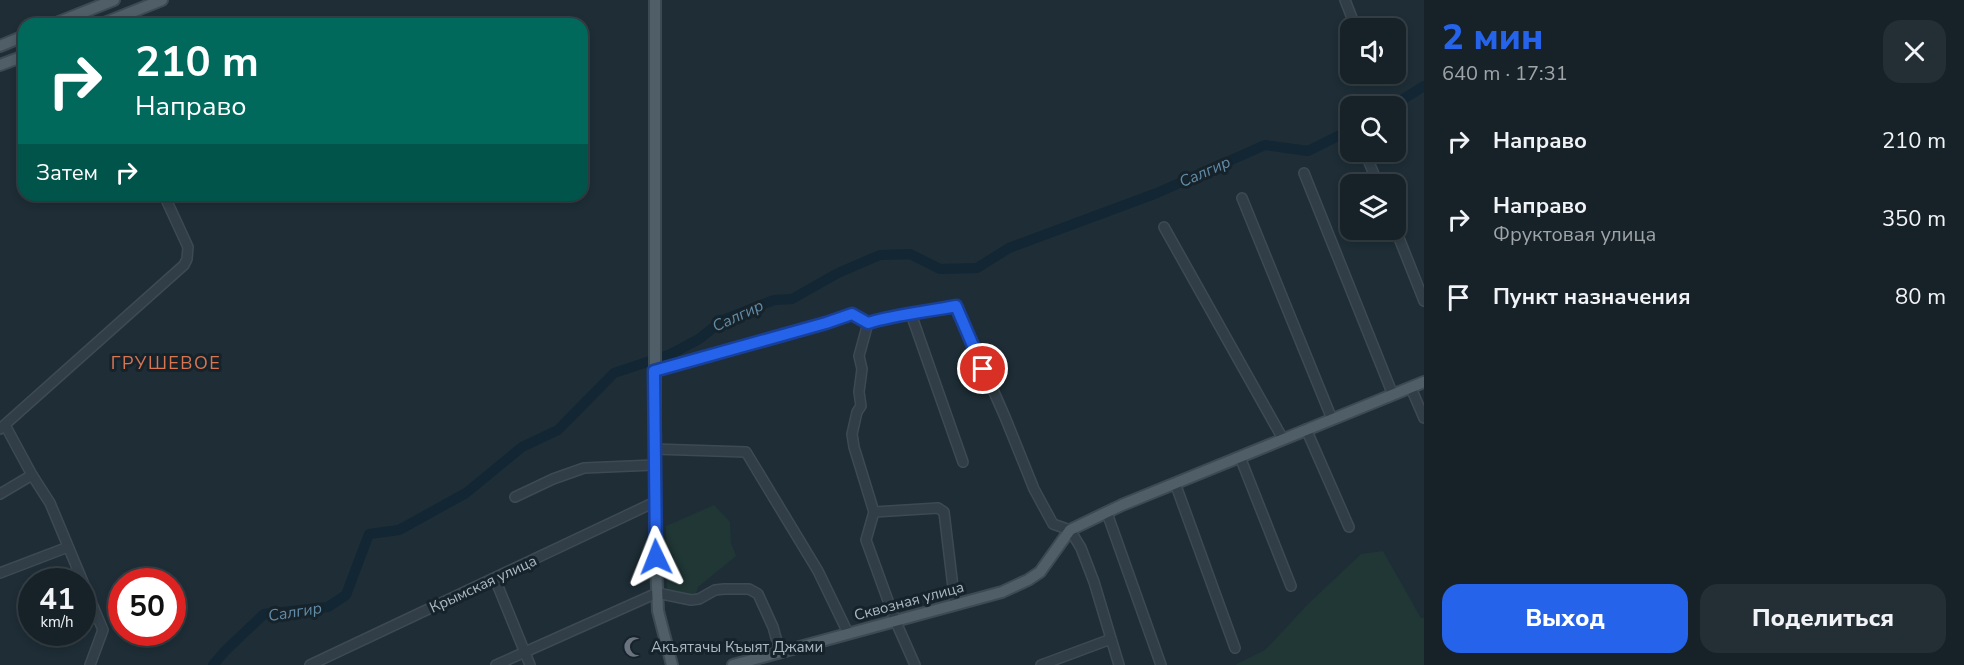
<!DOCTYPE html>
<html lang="ru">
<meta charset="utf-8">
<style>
body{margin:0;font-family:"Nunito Sans",sans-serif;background:#232f34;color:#f1f3f6;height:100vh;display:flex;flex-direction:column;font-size:22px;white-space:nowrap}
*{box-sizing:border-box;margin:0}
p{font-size:20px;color:#9ea4a8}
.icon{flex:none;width:33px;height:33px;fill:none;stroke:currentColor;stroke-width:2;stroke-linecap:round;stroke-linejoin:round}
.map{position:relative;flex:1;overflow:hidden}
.details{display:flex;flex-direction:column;background:#162228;width:540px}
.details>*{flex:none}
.top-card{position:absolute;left:18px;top:18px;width:570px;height:183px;border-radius:18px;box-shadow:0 3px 9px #0003,0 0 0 2px #353f45;background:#00695c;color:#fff;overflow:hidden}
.tools{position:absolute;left:1340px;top:18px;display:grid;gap:12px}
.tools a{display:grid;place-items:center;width:66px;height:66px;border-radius:12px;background:#162228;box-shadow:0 3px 9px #0003,0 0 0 2px #353f45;font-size:30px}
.speed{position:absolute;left:18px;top:568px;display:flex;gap:12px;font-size:30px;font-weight:700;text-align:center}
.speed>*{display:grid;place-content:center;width:78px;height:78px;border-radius:50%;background:#162228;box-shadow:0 3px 9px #0003,0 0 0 2px #353f45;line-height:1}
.speed small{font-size:15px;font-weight:400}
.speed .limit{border:9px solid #d22;background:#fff;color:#111}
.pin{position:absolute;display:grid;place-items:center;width:51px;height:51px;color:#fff;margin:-26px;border:3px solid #fff;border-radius:50%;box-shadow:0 2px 6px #0007}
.me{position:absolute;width:66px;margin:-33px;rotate:358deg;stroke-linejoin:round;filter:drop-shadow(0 0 4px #0008)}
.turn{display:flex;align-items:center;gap:21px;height:126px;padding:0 18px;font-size:27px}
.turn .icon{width:78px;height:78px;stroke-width:2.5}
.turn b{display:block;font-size:42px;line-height:51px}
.then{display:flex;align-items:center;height:57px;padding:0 18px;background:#0003;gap:12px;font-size:22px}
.round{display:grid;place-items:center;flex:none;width:63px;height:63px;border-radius:18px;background:#232f34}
.summary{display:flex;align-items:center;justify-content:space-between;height:102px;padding:0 18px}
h1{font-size:36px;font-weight:800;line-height:45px;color:#2563eb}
.button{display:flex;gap:12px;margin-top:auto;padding:12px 18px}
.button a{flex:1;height:69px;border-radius:18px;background:#2563eb;color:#fff;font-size:24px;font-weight:800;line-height:69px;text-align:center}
.button a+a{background:#232f34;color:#f1f3f6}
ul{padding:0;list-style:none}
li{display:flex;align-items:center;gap:18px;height:78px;padding:0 18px}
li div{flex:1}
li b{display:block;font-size:22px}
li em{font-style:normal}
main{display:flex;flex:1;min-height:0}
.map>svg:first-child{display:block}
</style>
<main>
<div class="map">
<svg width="1424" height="665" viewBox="0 0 1424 665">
<rect width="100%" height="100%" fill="#1e2d36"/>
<g fill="#203736">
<polygon points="714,505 730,522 731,543 736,556 698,587 696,595 691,598 667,592 666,526"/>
<polygon points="1383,551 1421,618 1424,618 1424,665 1235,665 1265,650 1308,604 1361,554"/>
</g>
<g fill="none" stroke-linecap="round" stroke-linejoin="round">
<g stroke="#122633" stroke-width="10">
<polyline points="1392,106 1424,86"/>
<polyline points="213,665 225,651 264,614 328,607 346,595 369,534 399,530 466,493 522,447 558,430 614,373 671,354 699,339 723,320 774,300 792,299 838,273 880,255 910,254 940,269 977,268 1009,248 1157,193 1265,145 1308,151 1350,130"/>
</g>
<g stroke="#3e4a53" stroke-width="12">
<g id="minor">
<polyline points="1345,0 1356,28"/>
<polyline points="1366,155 1378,184"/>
<polyline points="1304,173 1393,395"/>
<polyline points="1242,198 1332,419"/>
<polyline points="1164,227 1283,439"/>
<polyline points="1395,228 1424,301"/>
<polyline points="911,314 963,462"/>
<polyline points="868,323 859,356 862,369 859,392 861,406 857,412 852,434 854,447 874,512 866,540 895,620 915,665"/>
<path d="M654,371L826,323L852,314L868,323C897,314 926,312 956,306L1005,417L1034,489L1053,524L1070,530L1081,548L1094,582L1119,665"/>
<polyline points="1411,388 1424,418"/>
<polyline points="5,425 32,475 50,503 103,630 90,665"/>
<polyline points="0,429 184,265 187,259 188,247 164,195"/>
<polyline points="1306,429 1349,527"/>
<polyline points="654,449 746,452 818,571 848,633"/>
<polyline points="1240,457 1291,586"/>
<polyline points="1175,483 1235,648"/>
<polyline points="0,494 32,475"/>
<polyline points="515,497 553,479 584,468 654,465"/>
<polyline points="874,512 938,508 944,512 955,604"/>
<polyline points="1107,513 1161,665"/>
<polyline points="0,573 68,547"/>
<polyline points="495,579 530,665"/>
<polyline points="310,665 655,502"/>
<polyline points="496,665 657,593 691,600 699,599 715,590 724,589 749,589 758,594 773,627 780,652"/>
<polyline points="1041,665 1111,639"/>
</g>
</g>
<g stroke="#3e4a53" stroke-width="14">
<g id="major">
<polyline points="655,0 655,539 658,611 672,665"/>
<polyline points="54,24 114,0"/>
<polyline points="102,24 162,0"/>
<polyline points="0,46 24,36"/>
<polyline points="0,65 24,56"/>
<polyline points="733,665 1002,592 1028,580 1040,572 1070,530 1122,505 1424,382"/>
</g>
</g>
<use href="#minor" stroke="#313e47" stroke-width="9"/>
<use href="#major" stroke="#4f5e67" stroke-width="10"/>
</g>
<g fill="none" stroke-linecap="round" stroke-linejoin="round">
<g stroke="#184099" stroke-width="15">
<path id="route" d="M656,557L654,371L826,323L852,314L868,323C897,314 926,312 956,306L983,369"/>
</g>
<use href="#route" stroke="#2563eb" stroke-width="10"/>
</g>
<defs>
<g id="mosque-bare" transform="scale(1.62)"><path d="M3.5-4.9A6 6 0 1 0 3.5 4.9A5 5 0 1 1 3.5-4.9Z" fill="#6b7280" stroke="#17232b" stroke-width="2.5" paint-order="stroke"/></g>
</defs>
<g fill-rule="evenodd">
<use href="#mosque-bare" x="634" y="647"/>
</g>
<g text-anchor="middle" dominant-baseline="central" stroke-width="6" stroke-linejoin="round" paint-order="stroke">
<g font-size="15" fill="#abb9c4" stroke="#17232b">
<text transform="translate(483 584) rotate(-25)">Крымская улица</text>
<text transform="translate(909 601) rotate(-15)">Сквозная улица</text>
</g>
<g font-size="15" fill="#abb9c4" stroke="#17232b" text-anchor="start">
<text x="651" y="647">Акъятачы Къыят Джами</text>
</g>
<g font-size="16" font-style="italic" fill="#628ba6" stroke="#17232b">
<text transform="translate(1205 172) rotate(-24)">Салгир</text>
<text transform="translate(738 316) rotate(-25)">Салгир</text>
<text transform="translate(295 612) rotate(-9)">Салгир</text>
</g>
<g font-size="18" letter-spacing="1.5" fill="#d87553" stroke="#17232b">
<text x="166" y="363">ГРУШЕВОЕ</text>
</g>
</g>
</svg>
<div class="tools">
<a><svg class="icon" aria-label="sound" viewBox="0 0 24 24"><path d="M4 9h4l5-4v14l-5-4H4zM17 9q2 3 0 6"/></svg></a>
<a><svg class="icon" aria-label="search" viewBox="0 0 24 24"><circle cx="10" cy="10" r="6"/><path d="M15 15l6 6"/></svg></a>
<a><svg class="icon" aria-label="layers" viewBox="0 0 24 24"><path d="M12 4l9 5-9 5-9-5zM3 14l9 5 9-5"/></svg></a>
</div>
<div class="speed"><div>41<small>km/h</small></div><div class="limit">50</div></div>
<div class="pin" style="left:983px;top:369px;background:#d93025"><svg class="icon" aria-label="arrive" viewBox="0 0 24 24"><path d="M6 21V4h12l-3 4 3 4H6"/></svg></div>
<svg class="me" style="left:656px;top:557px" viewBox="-20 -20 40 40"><path d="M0-17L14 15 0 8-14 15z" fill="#2563eb" stroke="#fff" stroke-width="4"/></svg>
<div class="top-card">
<div class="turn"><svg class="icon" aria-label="right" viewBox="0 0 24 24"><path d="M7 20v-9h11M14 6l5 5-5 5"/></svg><div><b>210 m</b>Направо</div></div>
<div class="then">Затем<svg class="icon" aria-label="right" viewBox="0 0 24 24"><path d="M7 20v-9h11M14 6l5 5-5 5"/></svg></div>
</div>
</div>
<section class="details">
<div class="summary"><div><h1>2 мин</h1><p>640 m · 17:31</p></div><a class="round"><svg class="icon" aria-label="close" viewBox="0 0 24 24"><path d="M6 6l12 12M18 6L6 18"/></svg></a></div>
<ul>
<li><svg class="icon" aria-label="right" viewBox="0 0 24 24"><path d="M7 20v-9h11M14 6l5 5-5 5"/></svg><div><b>Направо</b></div><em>210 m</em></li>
<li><svg class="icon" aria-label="right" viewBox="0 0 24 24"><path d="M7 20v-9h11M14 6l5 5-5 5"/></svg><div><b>Направо</b><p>Фруктовая улица</p></div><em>350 m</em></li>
<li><svg class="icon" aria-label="arrive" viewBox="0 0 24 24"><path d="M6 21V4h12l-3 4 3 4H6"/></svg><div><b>Пункт назначения</b></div><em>80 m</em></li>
</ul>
<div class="button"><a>Выход</a><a>Поделиться</a></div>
</section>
</main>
